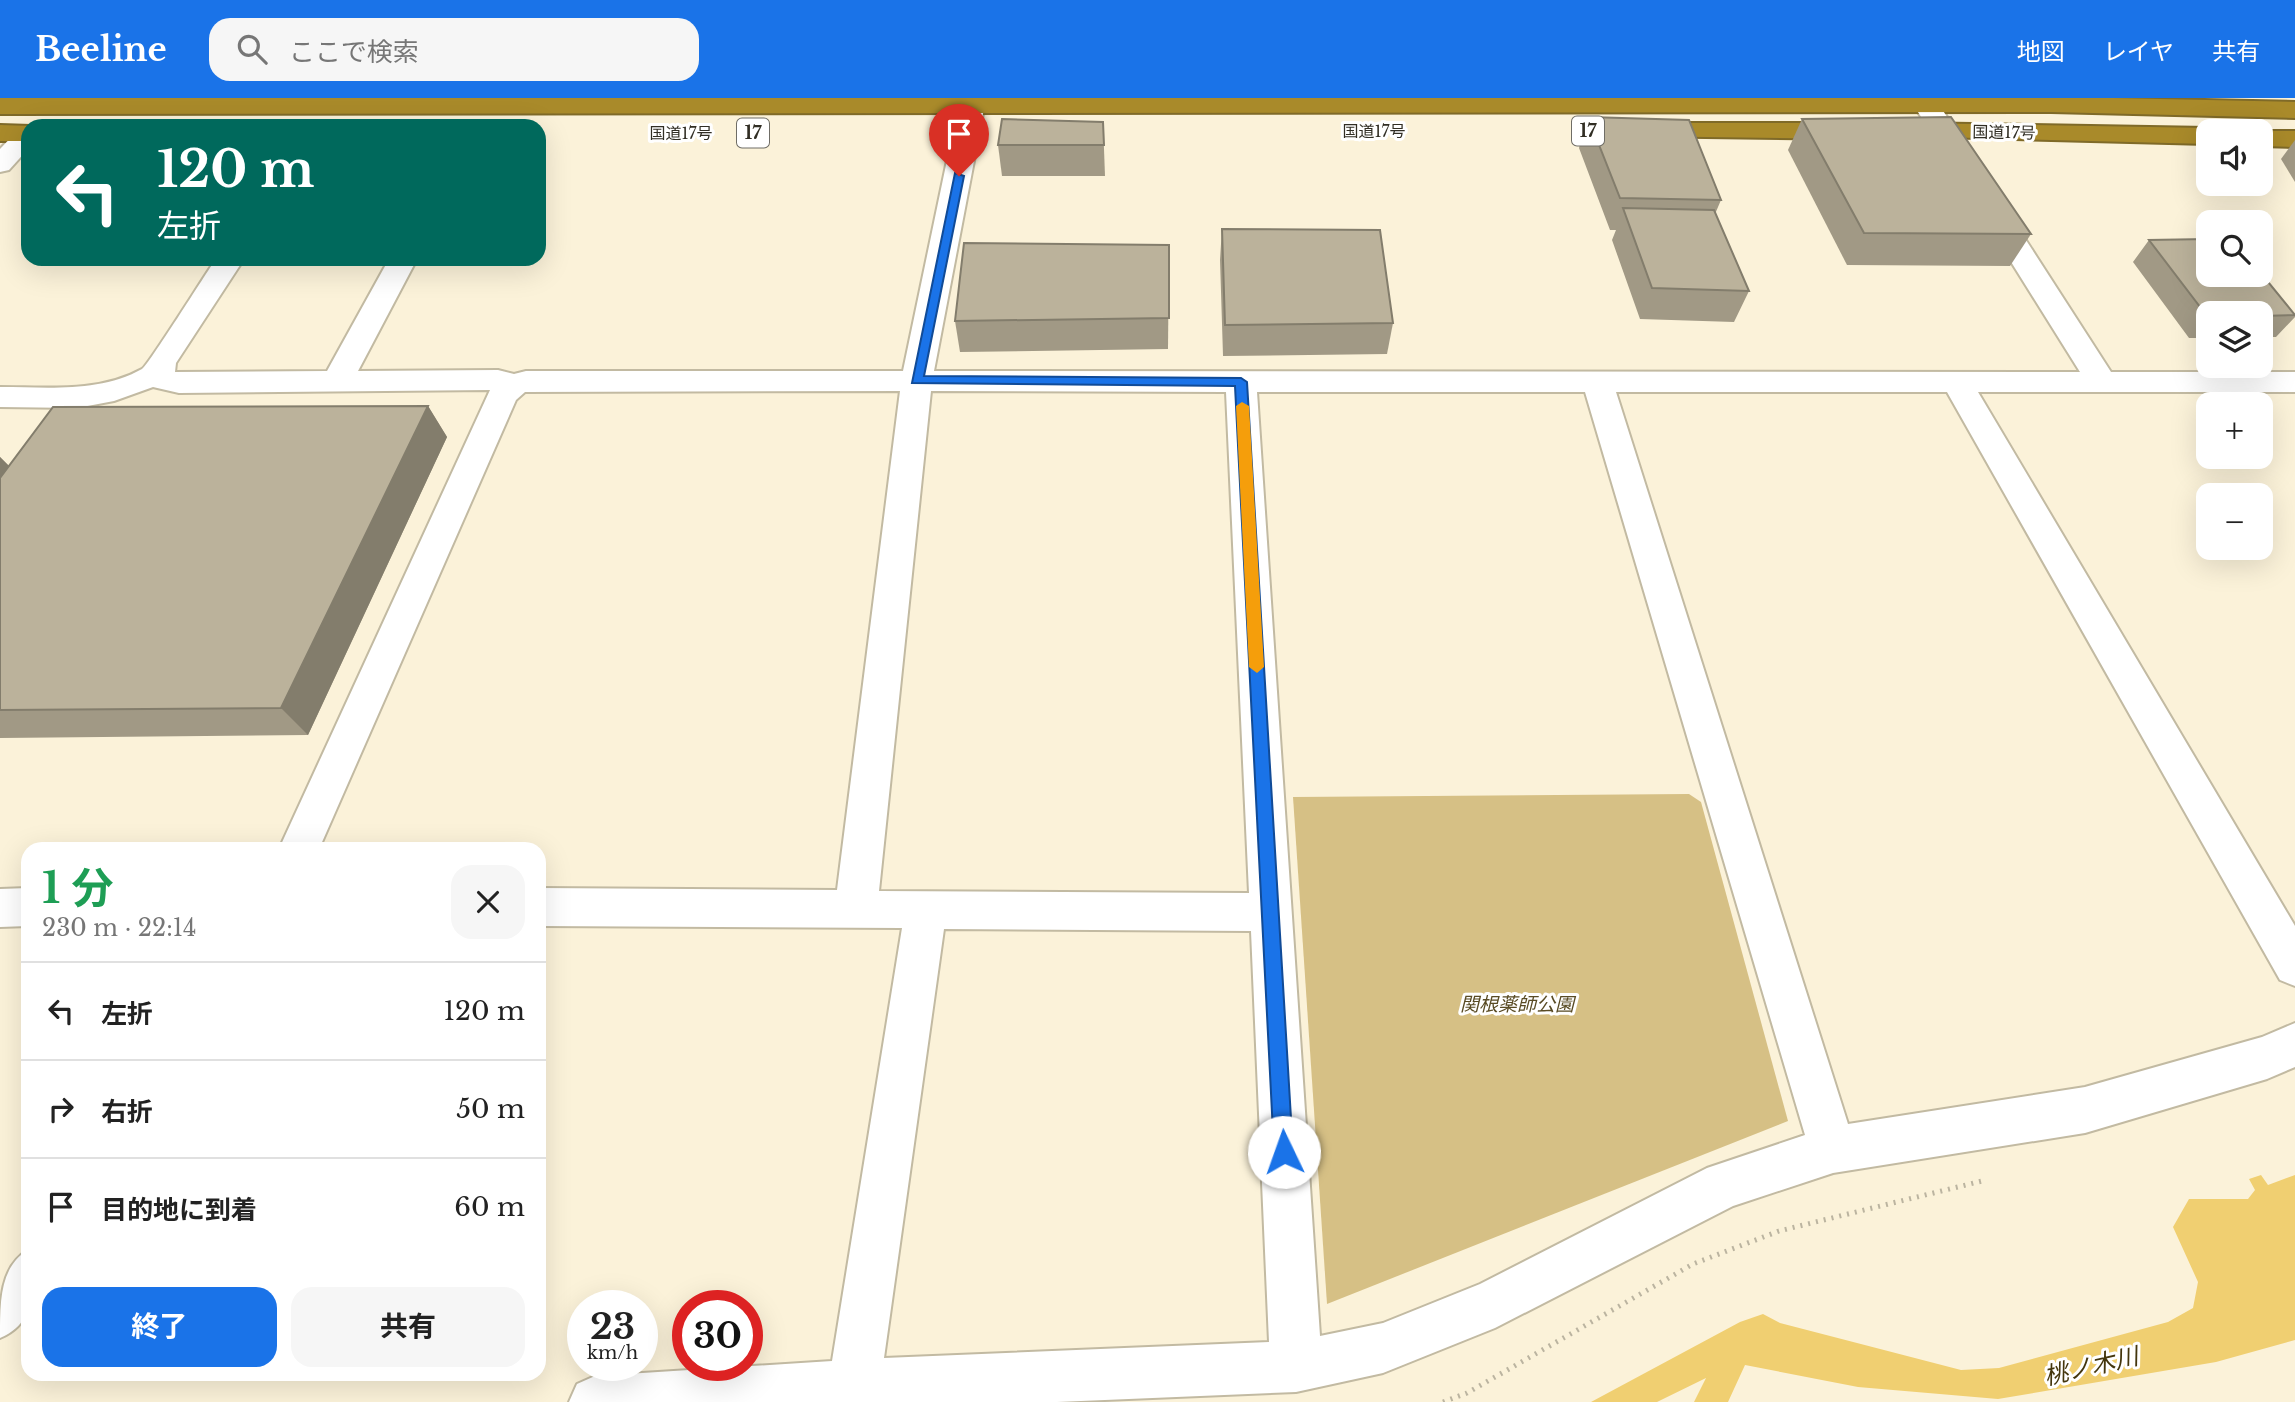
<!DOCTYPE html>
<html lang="ja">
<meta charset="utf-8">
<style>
body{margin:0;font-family:"Libre Baskerville","Noto Sans JP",serif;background:#f6f6f6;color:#222;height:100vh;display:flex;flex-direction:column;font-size:26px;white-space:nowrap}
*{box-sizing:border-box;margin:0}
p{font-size:23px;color:#767676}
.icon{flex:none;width:38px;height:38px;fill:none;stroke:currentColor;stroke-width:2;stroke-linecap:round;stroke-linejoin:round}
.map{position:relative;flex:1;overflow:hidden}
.side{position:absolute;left:21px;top:744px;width:525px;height:539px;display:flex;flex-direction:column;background:#fff;border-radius:21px;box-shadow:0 7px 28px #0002}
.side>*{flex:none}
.banner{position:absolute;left:21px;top:21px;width:525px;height:147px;border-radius:21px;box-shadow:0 7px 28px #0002;background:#00695c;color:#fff;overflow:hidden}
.buttons{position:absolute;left:2196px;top:21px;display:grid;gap:14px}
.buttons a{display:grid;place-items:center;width:77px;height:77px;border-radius:14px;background:#fff;box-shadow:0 7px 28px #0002;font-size:35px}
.speed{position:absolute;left:567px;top:1192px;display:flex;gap:14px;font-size:35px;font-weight:700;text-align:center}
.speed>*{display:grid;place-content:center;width:91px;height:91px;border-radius:50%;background:#fff;box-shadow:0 7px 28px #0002;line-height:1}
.speed small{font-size:18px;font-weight:400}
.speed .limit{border:10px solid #d22;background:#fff;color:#111}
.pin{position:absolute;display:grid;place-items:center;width:60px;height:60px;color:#fff;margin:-72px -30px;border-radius:50% 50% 50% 0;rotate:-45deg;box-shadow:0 0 7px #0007}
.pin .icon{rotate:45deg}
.me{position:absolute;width:77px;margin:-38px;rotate:357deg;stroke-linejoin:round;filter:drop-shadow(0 0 5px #0008)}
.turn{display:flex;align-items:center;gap:24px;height:147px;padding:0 21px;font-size:32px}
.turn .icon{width:91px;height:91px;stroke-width:2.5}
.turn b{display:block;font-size:49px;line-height:60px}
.round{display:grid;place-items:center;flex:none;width:74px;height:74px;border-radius:21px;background:#f6f6f6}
.overview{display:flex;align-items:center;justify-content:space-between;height:119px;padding:0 21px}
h1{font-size:42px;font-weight:700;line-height:52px;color:#1e9e55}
.primary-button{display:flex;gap:14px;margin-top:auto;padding:14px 21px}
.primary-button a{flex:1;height:80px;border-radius:21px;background:#1a73e8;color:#fff;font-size:28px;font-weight:700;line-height:80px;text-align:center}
.primary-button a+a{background:#f6f6f6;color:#222}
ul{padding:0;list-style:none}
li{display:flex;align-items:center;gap:21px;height:98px;padding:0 21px;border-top:2px solid #e0e0e0}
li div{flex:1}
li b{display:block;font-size:26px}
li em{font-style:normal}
header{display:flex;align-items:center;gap:42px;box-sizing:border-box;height:98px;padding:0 35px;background:#1a73e8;color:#fff}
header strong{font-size:33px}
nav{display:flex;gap:38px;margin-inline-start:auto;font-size:24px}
.search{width:490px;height:63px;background:#f6f6f6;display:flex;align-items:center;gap:18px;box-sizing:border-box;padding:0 24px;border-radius:21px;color:#767676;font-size:26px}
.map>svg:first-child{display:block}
</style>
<header>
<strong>Beeline</strong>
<div class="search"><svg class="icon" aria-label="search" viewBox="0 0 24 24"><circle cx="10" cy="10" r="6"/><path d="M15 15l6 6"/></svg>ここで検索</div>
<nav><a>地図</a><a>レイヤ</a><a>共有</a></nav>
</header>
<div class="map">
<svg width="2295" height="1304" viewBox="0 0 2295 1304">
<rect width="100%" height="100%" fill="#fbf2d9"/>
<polygon fill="#d6c085" points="1689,696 1701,704 1788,1023 1327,1206 1293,699"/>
<polygon fill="#f0cf71" points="2261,1077 2268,1087 2295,1077 2295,1242 2216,1264 1998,1301 1858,1289 1745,1267 1728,1304 1694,1304 1706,1280 1657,1304 1591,1304 1740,1224 1763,1216 1780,1225 1961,1272 1999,1270 2168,1224 2193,1210 2198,1184 2173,1129 2189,1101 2248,1101 2255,1092 2249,1081"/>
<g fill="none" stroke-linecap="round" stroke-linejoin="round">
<g stroke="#c2baa2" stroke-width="4">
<g id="minor">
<path d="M960,0H986L934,273L2080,274L1978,111L1982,105H2002L2111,274H2295V294H1978L2295,828V888L2280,882L1947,294H1616L1848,1026L2085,989L2262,939L2295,925V969L2267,981L2085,1035L1833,1075L1733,1108L1495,1230L1383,1275L1296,1294L1057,1304H569L577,1286L595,1278L832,1263L902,830L539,828V790L837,792L900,293L525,294L516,302L319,751H279L490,292L179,295L153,289L114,303L77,310L0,309V289C47,289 99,295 142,271C148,268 206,175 216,161H244L176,265L175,274L327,273L389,161H417L358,273L498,272L514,276L526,273H903ZM931,293L1226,294L1249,795L879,793ZM1257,294H1585L1805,1037L1707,1070L1480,1186L1383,1225L1320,1238ZM944,831L1251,833L1269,1244L884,1260Z"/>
<polygon points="1909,0 1935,0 1975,63 1971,69 1953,69"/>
<polygon points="28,28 28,51 9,72 0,74 0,51 19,31"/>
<polygon points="28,790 28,828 0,829 0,791"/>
<path d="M28,1152C28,1190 40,1223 0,1240C0,1202 0,1169 28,1152Z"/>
</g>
</g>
<g stroke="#7f6a28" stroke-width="4">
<g id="highway">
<polygon points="0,0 2114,0 2295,4 2295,20 2051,14 0,16"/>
<polygon points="1640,25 1849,25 1858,28 1862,33 1858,38 1849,41 1631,38 1627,33 1631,28"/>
<polygon points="1910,25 2208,30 2218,33 2208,33 2208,46 1901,38 1897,33 1901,28"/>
<polygon points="0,27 31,28 28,28 28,43 0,43"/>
<polygon points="2257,33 2295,33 2295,49 2261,48 2261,33"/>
</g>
</g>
<polyline stroke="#bbb4a0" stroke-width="5" stroke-dasharray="2 6" stroke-linecap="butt" points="1443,1304 1467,1295 1693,1166 1779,1133 1982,1083"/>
<use href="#minor" fill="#fff" fill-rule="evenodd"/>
<use href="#highway" fill="#a98a2a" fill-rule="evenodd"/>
</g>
<g fill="#a19985">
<polygon points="1588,19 1721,102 1715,116 1749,193 1734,224 1640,221 1612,142 1616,132 1610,132 1579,50"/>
<polygon points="1802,21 2031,136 2010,168 1847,167 1788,52"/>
<polygon points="1103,24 1105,78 1002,78 998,47"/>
<polygon points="2295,42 2295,84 2281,61"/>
<polygon points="1222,131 1393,225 1387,256 1223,258 1220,162"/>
<polygon points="2149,142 2258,185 2295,216 2295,219 2276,239 2261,239 2261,215 2208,215 2208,240 2189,240 2133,164"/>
<polygon points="1169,147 1168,251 960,254 955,223"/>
<polygon points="428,308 447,339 308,637 0,640 0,359 9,368"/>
</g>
<g fill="#837d6c">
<polygon points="428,308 447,339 308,637 281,610"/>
<polygon points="0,359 13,372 0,391"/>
</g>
<g fill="#bbb29b" stroke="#837d6c" stroke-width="2">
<polygon points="1588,19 1689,22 1721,102 1620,100"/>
<polygon points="1951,19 2031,136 1864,135 1802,21"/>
<polygon points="1002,21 1103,24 1104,47 998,47"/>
<polygon points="1623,110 1714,112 1749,193 1652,190"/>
<polygon points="1222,131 1380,132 1393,225 1225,227"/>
<polygon points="2208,141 2208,177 2252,177 2258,185 2269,185 2295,217 2261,218 2261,215 2208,215 2208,218 2207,218 2149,142"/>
<polygon points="964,145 1169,147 1169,220 955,223"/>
<polygon points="428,308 281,610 0,612 0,380 53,309"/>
</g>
<polygon fill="#1a73e8" stroke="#114b97" stroke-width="2" points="955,75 964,78 924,278 1241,280 1247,284 1293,1054 1291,1061 1284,1064 1277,1061 1274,1054 1235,288 912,285"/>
<polygon fill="#f59e0b" points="1242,304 1249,308 1264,569 1257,575 1249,569 1236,308"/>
<g text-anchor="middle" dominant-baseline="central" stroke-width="6" stroke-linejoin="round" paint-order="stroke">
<g font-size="16" fill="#312e24" stroke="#fff">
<text x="1374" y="33">国道17号</text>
<text transform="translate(2004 34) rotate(1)">国道17号</text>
<text x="681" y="35">国道17号</text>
</g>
<g fill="#fff" stroke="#6f6d66" stroke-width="2">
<rect x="1572" y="18.5" width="32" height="29" rx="5"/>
<rect x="737" y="20.5" width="32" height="29" rx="5"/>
</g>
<g font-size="18" font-weight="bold" fill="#312e24">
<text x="1588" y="33">17</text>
<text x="753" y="35">17</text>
</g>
<g font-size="19" font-style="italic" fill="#594b24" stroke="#fff">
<text x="1517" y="906">関根薬師公園</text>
</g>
<g font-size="24" font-style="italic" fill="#44360d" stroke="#fff">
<text transform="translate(2091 1268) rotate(-13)">桃ノ木川</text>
</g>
</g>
</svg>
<div class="buttons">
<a><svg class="icon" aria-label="sound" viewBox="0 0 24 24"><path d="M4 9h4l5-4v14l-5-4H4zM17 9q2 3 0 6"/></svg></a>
<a><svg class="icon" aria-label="search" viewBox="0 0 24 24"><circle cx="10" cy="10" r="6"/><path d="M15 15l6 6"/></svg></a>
<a><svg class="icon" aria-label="layers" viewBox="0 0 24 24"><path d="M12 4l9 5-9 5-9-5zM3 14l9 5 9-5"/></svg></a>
<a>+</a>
<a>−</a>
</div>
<div class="speed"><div>23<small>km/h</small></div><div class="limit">30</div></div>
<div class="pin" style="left:959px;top:78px;background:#d93025"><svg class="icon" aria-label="arrive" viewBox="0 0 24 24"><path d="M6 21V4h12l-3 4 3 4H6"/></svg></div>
<svg class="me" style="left:1284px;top:1054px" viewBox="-20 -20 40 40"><circle r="19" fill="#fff"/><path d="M0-13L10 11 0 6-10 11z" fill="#1a73e8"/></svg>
<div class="banner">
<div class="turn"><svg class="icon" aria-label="left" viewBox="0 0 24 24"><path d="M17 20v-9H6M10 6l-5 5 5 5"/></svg><div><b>120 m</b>左折</div></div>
</div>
<section class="side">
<div class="overview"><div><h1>1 分</h1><p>230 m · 22:14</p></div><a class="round"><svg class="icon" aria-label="close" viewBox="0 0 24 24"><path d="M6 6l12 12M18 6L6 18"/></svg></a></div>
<ul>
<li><svg class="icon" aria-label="left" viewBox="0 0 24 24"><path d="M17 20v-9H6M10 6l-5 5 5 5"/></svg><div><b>左折</b></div><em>120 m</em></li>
<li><svg class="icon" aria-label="right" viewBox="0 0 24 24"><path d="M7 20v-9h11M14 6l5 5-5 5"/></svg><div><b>右折</b></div><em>50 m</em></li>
<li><svg class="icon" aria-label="arrive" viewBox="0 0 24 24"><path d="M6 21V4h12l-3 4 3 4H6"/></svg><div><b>目的地に到着</b></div><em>60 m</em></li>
</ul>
<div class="primary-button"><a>終了</a><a>共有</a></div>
</section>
</div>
